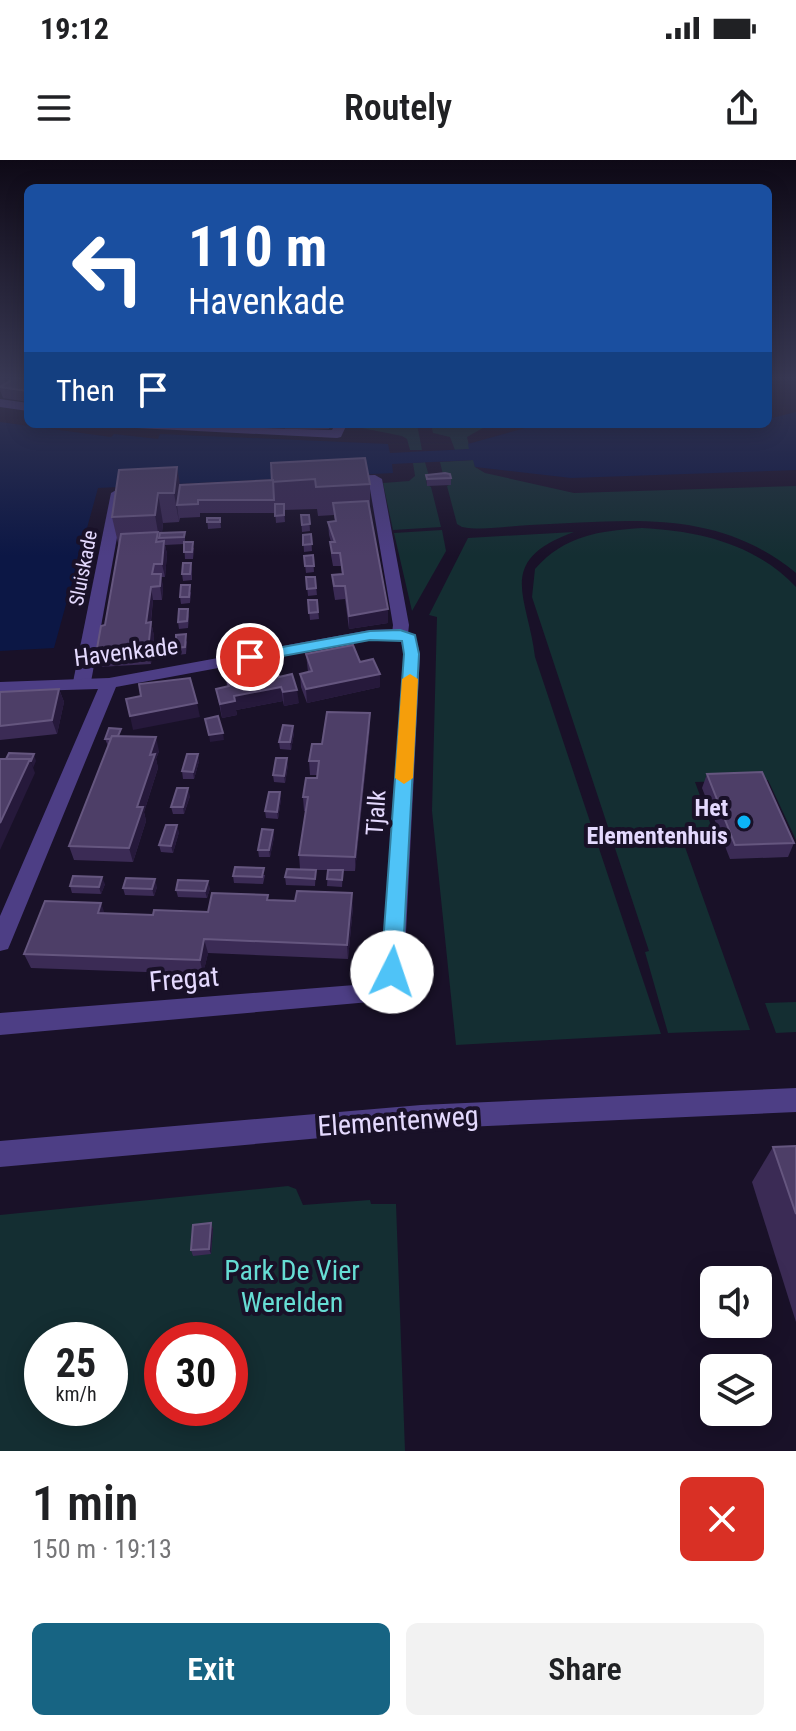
<!DOCTYPE html>
<meta charset="utf-8">
<style>
body{margin:0;font-family:"Roboto Condensed",sans-serif;background:#f2f2f2;color:#202124;height:100vh;display:flex;flex-direction:column;font-size:30px;white-space:nowrap}
*{box-sizing:border-box;margin:0}
p{font-size:26px;color:#757577}
.icon{flex:none;width:44px;height:44px;fill:none;stroke:currentColor;stroke-width:2;stroke-linecap:round;stroke-linejoin:round}
.map{position:relative;height:1291px;overflow:hidden}
.side{display:flex;flex-direction:column;background:#fff;flex:1}
.side>*{flex:none}
.guide{position:absolute;left:24px;top:24px;width:748px;height:244px;border-radius:12px;box-shadow:0 4px 20px #0003;background:#1a4fa0;color:#fff;overflow:hidden}
.fabs{position:absolute;left:700px;top:1106px;display:grid;gap:16px}
.fabs a{display:grid;place-items:center;width:72px;height:72px;border-radius:12px;background:#fff;box-shadow:0 4px 20px #0003;font-size:40px}
.speed{position:absolute;left:24px;top:1162px;display:flex;gap:16px;font-size:40px;font-weight:700;text-align:center}
.speed>*{display:grid;place-content:center;width:104px;height:104px;border-radius:50%;background:#fff;box-shadow:0 4px 20px #0003;line-height:1}
.speed small{font-size:20px;font-weight:400}
.speed .limit{border:12px solid #d22;background:#fff;color:#111}
.pin{position:absolute;display:grid;place-items:center;width:68px;height:68px;color:#fff;margin:-34px;border:4px solid #fff;border-radius:50%;box-shadow:0 2px 8px #0007}
.me{position:absolute;width:88px;margin:-44px;rotate:4deg;stroke-linejoin:round;filter:drop-shadow(0 0 6px #0008)}
.turn{display:flex;align-items:center;gap:28px;height:168px;padding:0 32px;font-size:36px}
.turn .icon{width:104px;height:104px;stroke-width:2.5}
.turn b{display:block;font-size:56px;line-height:68px}
.then{display:flex;align-items:center;height:76px;padding:0 32px;background:#0003;gap:16px;font-size:30px}
.round{display:grid;place-items:center;flex:none;width:84px;height:84px;border-radius:12px;background:#f2f2f2}
.head{display:flex;align-items:center;justify-content:space-between;height:136px;padding:0 32px}
h1{font-size:48px;font-weight:600;line-height:60px}
.button{display:flex;gap:16px;margin-top:auto;padding:16px 32px}
.button a{flex:1;height:92px;border-radius:12px;background:#176483;color:#fff;font-size:32px;font-weight:600;line-height:92px;text-align:center}
.button a+a{background:#f2f2f2;color:#202124}
.status{display:flex;justify-content:space-between;align-items:center;height:56px;padding:0 40px;background:#fff;direction:ltr}
.status svg{height:22px;fill:currentColor}
header{display:flex;justify-content:space-between;align-items:center;height:104px;padding:0 32px;background:#fff;font-size:36px;font-weight:600}
.map>svg:first-child{display:block}
</style>
<div class="status"><b>19:12</b><svg viewBox="0 0 49 12"><path d="M0 12V9h3v3zM5 12V6h3v6zM10 12V3h3v9zM15 12V0h3v12zM26 1h20v11H26zM47 4h2v5h-2z"/></svg></div>
<header><svg class="icon" aria-label="menu" viewBox="0 0 24 24"><path d="M4 6h16M4 12h16M4 18h16"/></svg>Routely<svg class="icon" aria-label="share" viewBox="0 0 24 24"><path d="M12 15V3M7 8l5-5 5 5M5 13v7h14v-7"/></svg></header>
<div class="map">
<svg width="796" height="1291" viewBox="0 0 796 1291">
<rect width="100%" height="100%" fill="#191128"/>
<g fill="#142e32" fill-rule="evenodd">
<polygon points="417,264 422,290 410,290 407,279 402,276 347,265"/>
<polygon points="431,264 490,264 467,277 470,289 455,290 450,277 433,273"/>
<path d="M474,300L475,307L485,313L574,333L796,326V413C716,347 627,361 530,365C508,366 483,371 462,367L457,364L447,326L451,324L444,319L440,302Z"/>
<polygon points="425,302 430,320 426,321 427,325 431,327 441,367 393,370 383,323 409,321 415,316 413,303"/>
<path d="M642,368C700,371 755,384 796,427V680L768,620L695,622L713,671L680,673L750,870L668,873L645,792L649,791L532,437L535,409C565,375 599,371 642,368Z"/>
<polygon points="442,370 446,391 412,451 394,373"/>
<path d="M574,372C494,401 528,436 535,497L661,874L456,885L432,651L437,457L429,455L468,378Z"/>
<polygon points="796,842 796,872 776,873 765,843"/>
<path d="M288,1026L296,1029L303,1045L370,1040L371,1044H396L405,1291H0V1055ZM42,1180H110V1248H42ZM162,1180H230V1248H162Z"/>
</g>
<polygon fill="#0c1745" points="796,252 796,310 571,318 475,307 473,300 392,304 393,313 98,328 54,488 0,491 0,262 111,277 114,274 158,279 160,274 388,284 390,293 469,289 468,284 532,266 768,264 768,259"/>
<g fill="none" stroke-linecap="round" stroke-linejoin="round">
<g fill="#4d3e85" fill-rule="evenodd">
<polygon points="0,239 28,243 28,251 0,247"/>
<polygon points="131,264 332,270 335,264 347,264 341,277 337,278 137,268"/>
<polygon points="375,315 382,319 409,465 408,474 400,479 392,474 393,465 369,323 344,324 337,320 344,316"/>
<polygon points="118,329 125,333 91,522 82,527 73,522 111,333"/>
</g>
<polygon fill="#4d3e85" fill-rule="evenodd" points="400,469 415,475 420,494 404,812 381,841 0,875 0,853 367,824 381,809 404,494 401,481 370,480 116,527 11,782 8,789 0,791 0,756 98,529 0,532 0,522 109,518 370,470"/>
<polygon fill="#4d3e85" fill-rule="evenodd" points="796,928 796,952 421,969 0,1007 0,981 421,945"/>
</g>
<g fill="#3b2b55">
<polygon points="0,216 28,216 28,242 3,238 0,230"/>
<polygon points="208,264 330,264 329,269 285,269 285,267"/>
<polygon points="271,303 370,324 370,354 388,463 349,469 345,439 335,440 333,428 332,415 342,414 341,406 333,406 331,395 331,382 329,375 328,362 335,361 334,355 318,356 317,349 284,350 285,362 276,363 275,351 275,353 200,353 200,357 180,358 179,362 163,363 162,373 185,372 185,382 194,388 193,399 185,399 184,384 165,385 167,394 165,417 161,417 163,427 162,440 153,440 151,462 154,476 151,504 99,507 96,494 105,465 119,387 112,357 119,310 180,325 272,320"/>
<polygon points="426,315 451,318 451,325 427,326"/>
<polygon points="301,355 309,355 310,371 302,372"/>
<polygon points="207,358 220,358 221,368 208,369"/>
<polygon points="311,374 312,391 304,392 303,375"/>
<polygon points="313,395 314,412 306,413 304,396"/>
<polygon points="191,403 192,409 192,420 183,421 182,414"/>
<polygon points="306,417 315,417 317,435 308,436"/>
<polygon points="191,432 190,443 181,444 180,437"/>
<polygon points="308,440 317,440 319,459 310,460"/>
<polygon points="188,449 189,456 188,468 179,469 178,462"/>
<polygon points="187,481 186,494 177,495 176,488"/>
<polygon points="306,494 360,502 380,514 380,527 307,543 301,527 300,514 308,512"/>
<polygon points="224,509 279,517 299,543 284,546 283,541 236,550 237,555 222,558 216,529 227,526"/>
<polygon points="59,529 64,542 57,574 0,580 0,532"/>
<polygon points="370,567 355,711 343,711 342,727 327,726 328,710 316,710 315,726 286,725 285,717 300,709 299,695 306,651 304,651 303,637 317,618 317,615 310,615 309,601 322,584"/>
<polygon points="294,573 291,590 280,589 279,582"/>
<polygon points="123,576 159,591 156,599 158,608 144,652 146,661 133,702 74,700 69,686 108,586 105,579"/>
<polygon points="199,601 194,619 183,619 182,611"/>
<polygon points="288,605 285,623 274,622 273,615"/>
<polygon points="707,614 794,683 788,697 730,699 702,628"/>
<polygon points="280,632 281,639 278,659 266,658 265,651"/>
<polygon points="190,636 184,654 173,654 171,647"/>
<polygon points="273,670 274,677 270,697 259,697 258,690"/>
<polygon points="179,672 173,693 161,692 159,685"/>
<polygon points="265,715 263,724 234,723 233,716"/>
<polygon points="105,724 101,734 72,733 70,726"/>
<polygon points="157,727 154,736 125,735 123,728"/>
<polygon points="210,728 207,738 178,737 176,730"/>
<polygon points="269,740 353,747 348,799 208,793 203,814 31,808 24,794 105,753 153,755 208,752"/>
<polygon points="796,986 796,1162 752,1022 773,987"/>
<polygon points="211,1063 213,1069 211,1094 193,1096 191,1090"/>
</g>
<g fill="#26193b">
<polygon points="3,216 23,216 6,227"/>
<polygon points="177,307 182,336 177,345 179,362 174,333"/>
<polygon points="158,333 163,363 161,378 159,378 155,355"/>
<polygon points="164,381 167,394 165,417 162,404"/>
<polygon points="161,414 163,427 162,440 160,426"/>
<polygon points="151,427 153,440 149,476 146,463"/>
<polygon points="388,449 388,463 349,469 349,456"/>
<polygon points="151,462 154,476 151,504 148,490"/>
<polygon points="251,480 252,487 237,490 236,483"/>
<polygon points="380,514 380,527 307,543 306,529"/>
<polygon points="281,527 283,541 236,550 237,555 222,558 220,544 234,536"/>
<polygon points="59,529 64,542 57,574 52,560"/>
<polygon points="297,530 299,543 284,546 283,532"/>
<polygon points="197,543 200,557 133,570 130,556"/>
<polygon points="370,553 370,567 355,711 355,697"/>
<polygon points="293,566 294,573 291,590 290,582"/>
<polygon points="223,573 224,580 210,582 209,575"/>
<polygon points="156,577 159,591 156,599 158,608 144,652 146,661 133,702 129,688 137,647 150,595"/>
<polygon points="34,594 36,601 33,608 31,601"/>
<polygon points="198,594 199,601 194,619 193,612"/>
<polygon points="287,598 288,605 285,623 284,616"/>
<polygon points="30,599 35,613 0,690 0,663"/>
<polygon points="188,628 190,636 184,654 183,647"/>
<polygon points="280,632 281,639 278,659 277,652"/>
<polygon points="177,665 179,672 173,693 171,686"/>
<polygon points="273,670 274,677 270,697 269,690"/>
<polygon points="102,717 105,724 101,734 99,727"/>
<polygon points="155,719 157,727 154,736 152,729"/>
<polygon points="208,721 210,728 207,738 205,731"/>
<polygon points="352,733 353,747 348,799 347,785"/>
<polygon points="101,743 106,757 98,753"/>
<polygon points="204,779 208,793 203,814 200,800"/>
<polygon points="211,1063 213,1069 211,1094 209,1089"/>
</g>
<g fill="#4d3e67" stroke="#65567f" stroke-width="2">
<polygon points="18,216 28,216 28,231 0,227"/>
<polygon points="365,298 370,324 316,327 315,319 272,322 271,303"/>
<polygon points="177,307 174,333 158,333 155,355 112,357 119,310"/>
<polygon points="445,313 450,314 451,318 427,319 426,315"/>
<polygon points="273,320 274,340 198,340 198,344 177,345 180,325"/>
<polygon points="368,341 388,449 349,456 345,426 334,426 332,415 343,414 340,393 332,393 330,382 335,382 328,362 336,361 333,343"/>
<polygon points="275,344 284,344 284,355 275,356"/>
<polygon points="301,355 309,355 310,364 302,365"/>
<rect x="207" y="358" width="13" height="4"/>
<polygon points="158,372 156,382 164,381 162,404 154,404 152,414 161,414 160,426 151,427 146,463 151,462 148,490 96,494 101,466 105,465 121,374"/>
<polygon points="185,372 184,377 159,378 160,373"/>
<polygon points="311,374 312,384 303,385 303,375"/>
<polygon points="184,382 193,382 192,392 184,392"/>
<polygon points="313,395 314,406 305,406 304,396"/>
<polygon points="183,403 191,403 190,414 182,414"/>
<polygon points="306,417 315,417 316,428 307,429"/>
<polygon points="181,425 190,425 189,437 180,437"/>
<polygon points="308,440 317,440 318,452 309,453"/>
<polygon points="179,449 188,449 187,461 178,462"/>
<polygon points="186,474 185,487 176,488 176,475"/>
<polygon points="249,475 251,480 236,483 234,477"/>
<polygon points="353,485 360,502 373,499 380,514 306,529 300,514 312,511 306,494"/>
<polygon points="273,500 279,517 292,514 297,530 283,532 281,527 234,536 235,541 220,544 216,529 229,526 224,509"/>
<polygon points="190,518 197,543 130,556 126,539 141,536 139,524"/>
<polygon points="59,529 52,560 0,566 0,532"/>
<polygon points="327,552 370,553 355,697 299,695 308,637 303,637 306,618 317,618 319,601 309,601 312,584 322,584"/>
<polygon points="218,556 223,573 209,575 205,559"/>
<polygon points="283,565 293,566 290,582 279,582"/>
<polygon points="109,568 121,569 118,576 112,576 111,579 105,579"/>
<polygon points="112,576 156,577 150,595 155,594 137,647 143,647 129,688 69,686"/>
<polygon points="9,593 34,594 31,601 29,601 30,599 6,599"/>
<polygon points="187,594 198,594 193,612 182,611"/>
<polygon points="276,598 287,598 284,616 273,615"/>
<polygon points="0,599 30,599 0,663"/>
<polygon points="762,612 794,683 735,685 707,614"/>
<polygon points="177,628 188,628 183,647 171,647"/>
<polygon points="269,632 280,632 277,652 265,651"/>
<polygon points="166,665 177,665 171,686 159,685"/>
<polygon points="262,669 273,670 269,690 258,690"/>
<polygon points="235,707 264,708 262,717 233,716"/>
<polygon points="287,709 316,710 315,719 285,717"/>
<polygon points="328,710 343,710 342,720 327,719"/>
<polygon points="73,716 102,717 99,727 70,726"/>
<polygon points="126,718 155,719 152,729 123,728"/>
<polygon points="178,720 208,721 205,731 176,730"/>
<polygon points="297,731 352,733 347,785 204,779 200,800 24,794 45,741 101,743 98,753 153,755 154,750 208,752 212,733 268,735 267,740 295,741"/>
<polygon points="796,986 796,1054 773,987"/>
<polygon points="211,1063 209,1089 191,1090 193,1065"/>
</g>
<linearGradient id="sky" x2="0" y2="1"><stop stop-color="#0e0916"/><stop offset="0.55" stop-color="#383853"/><stop offset="1" stop-color="#383853" stop-opacity="0"/></linearGradient>
<rect width="796" height="396" fill="url(#sky)"/>
<polygon fill="#4fc3f7" stroke="#337fa1" stroke-width="2" points="400,470 415,475 419,494 402,812 399,818 392,820 384,818 381,812 404,494 402,481 370,480 250,502 242,497 250,493 370,471"/>
<polygon fill="#f59e0b" points="410,514 418,519 413,618 404,624 395,618 402,519"/>
<circle fill="#0cb5f7" stroke="#191128" stroke-width="3" cx="744" cy="662" r="8"/>
<g text-anchor="middle" dominant-baseline="central" stroke-width="8" stroke-linejoin="round" paint-order="stroke">
<g font-size="20" fill="#e4d9fe" stroke="#191128">
<text transform="translate(83 408) rotate(-79)">Sluiskade</text>
</g>
<g font-size="24" fill="#e4d9fe" stroke="#191128">
<text transform="translate(126 492) rotate(-7)">Havenkade</text>
<text transform="translate(376 653) rotate(-86)">Tjalk</text>
</g>
<g font-size="24" font-weight="bold" fill="#e4d9fe" stroke="#191128" text-anchor="end">
<text x="728" y="648">Het<tspan x="728" dy="28">Elementenhuis</tspan></text>
</g>
<g font-size="28" fill="#e4d9fe" stroke="#191128">
<text transform="translate(184 819) rotate(-5)">Fregat</text>
<text transform="translate(398 961) rotate(-4)">Elementenweg</text>
</g>
<g font-size="28" fill="#66ddd4" stroke="#191128">
<text x="292" y="1110">Park De Vier<tspan x="292" dy="32">Werelden</tspan></text>
</g>
</g>
</svg>
<div class="fabs">
<a><svg class="icon" aria-label="sound" viewBox="0 0 24 24"><path d="M4 9h4l5-4v14l-5-4H4zM17 9q2 3 0 6"/></svg></a>
<a><svg class="icon" aria-label="layers" viewBox="0 0 24 24"><path d="M12 4l9 5-9 5-9-5zM3 14l9 5 9-5"/></svg></a>
</div>
<div class="speed"><div>25<small>km/h</small></div><div class="limit">30</div></div>
<div class="pin" style="left:250px;top:497px;background:#d93025"><svg class="icon" aria-label="arrive" viewBox="0 0 24 24"><path d="M6 21V4h12l-3 4 3 4H6"/></svg></div>
<svg class="me" style="left:392px;top:812px" viewBox="-20 -20 40 40"><circle r="19" fill="#fff"/><path d="M0-13L10 11 0 6-10 11z" fill="#4fc3f7"/></svg>
<div class="guide">
<div class="turn"><svg class="icon" aria-label="left" viewBox="0 0 24 24"><path d="M17 20v-9H6M10 6l-5 5 5 5"/></svg><div><b>110 m</b>Havenkade</div></div>
<div class="then">Then<svg class="icon" aria-label="arrive" viewBox="0 0 24 24"><path d="M6 21V4h12l-3 4 3 4H6"/></svg></div>
</div>
</div>
<section class="side">
<div class="head"><div><h1>1 min</h1><p>150 m · 19:13</p></div><a class="round" style="background:#d93025;color:#fff"><svg class="icon" aria-label="close" viewBox="0 0 24 24"><path d="M6 6l12 12M18 6L6 18"/></svg></a></div>
<div class="button"><a>Exit</a><a>Share</a></div>
</section>
